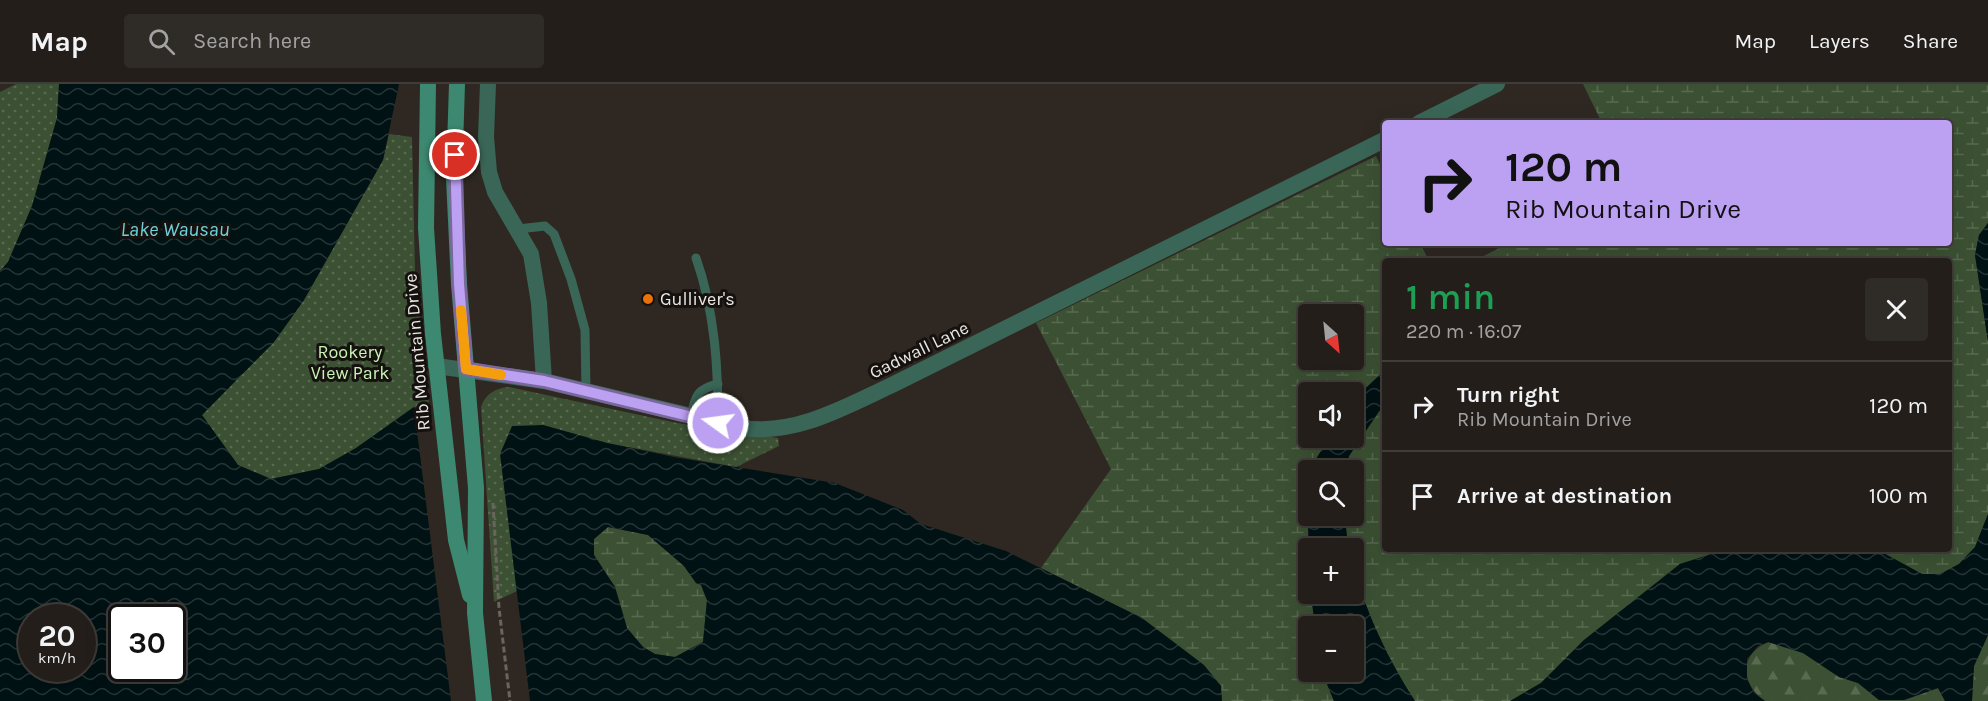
<!DOCTYPE html>
<meta charset="utf-8">
<style>
body{margin:0;font-family:Karla,sans-serif;background:#2f2b27;color:#f1f3f6;height:100vh;display:flex;flex-direction:column;font-size:22px;white-space:nowrap}
*{box-sizing:border-box;margin:0}
p{font-size:20px;color:#a3a2a2}
.icon{flex:none;width:33px;height:33px;fill:none;stroke:currentColor;stroke-width:2;stroke-linecap:round;stroke-linejoin:round}
.map{position:relative;flex:1;overflow:hidden}
.side{position:absolute;left:1382px;top:174px;width:570px;height:294px;display:flex;flex-direction:column;background:#231e1a;border-radius:6px;box-shadow:0 6px 24px #0002,0 0 0 2px #403c39}
.side>*{flex:none}
.banner{position:absolute;left:1382px;top:36px;width:570px;height:126px;border-radius:6px;box-shadow:0 6px 24px #0002,0 0 0 2px #403c39;background:#bca0f2;color:#111;overflow:hidden}
.needle{width:39px;rotate:153deg}
.buttons{position:absolute;left:1298px;top:220px;display:grid;gap:12px}
.buttons a{display:grid;place-items:center;width:66px;height:66px;border-radius:6px;background:#231e1a;box-shadow:0 6px 24px #0002,0 0 0 2px #403c39;font-size:30px}
.speed{position:absolute;left:18px;top:520px;display:flex;gap:12px;font-size:30px;font-weight:700;text-align:center}
.speed>*{display:grid;place-content:center;width:78px;height:78px;border-radius:50%;background:#231e1a;box-shadow:0 6px 24px #0002,0 0 0 2px #403c39;line-height:1}
.speed small{font-size:15px;font-weight:400}
.speed .limit{border:3px solid #111;border-radius:9px;background:#fff;color:#111}
.pin{position:absolute;display:grid;place-items:center;width:51px;height:51px;color:#fff;margin:-26px;border:3px solid #fff;border-radius:50%;box-shadow:0 2px 6px #0007}
.me{position:absolute;width:66px;margin:-33px;rotate:284deg;stroke-linejoin:round;filter:drop-shadow(0 0 4px #0008)}
.turn{display:flex;align-items:center;gap:21px;height:126px;padding:0 24px;font-size:27px}
.turn .icon{width:78px;height:78px;stroke-width:2.5}
.turn b{display:block;font-size:42px;line-height:51px}
.round{display:grid;place-items:center;flex:none;width:63px;height:63px;border-radius:6px;background:#2f2b27}
.overview{display:flex;align-items:center;justify-content:space-between;height:102px;padding:0 24px}
h1{font-size:36px;font-weight:600;line-height:45px;color:#1e9e55}
ul{padding:0;list-style:none}
li{display:flex;align-items:center;gap:18px;height:90px;padding:0 24px;border-top:2px solid #403c39}
li div{flex:1}
li b{display:block;font-size:22px}
li em{font-style:normal}
header{display:flex;align-items:center;gap:36px;box-sizing:border-box;height:84px;padding:0 30px;background:#231e1a;border-bottom:2px solid #403c39}
header strong{font-size:28px}
nav{display:flex;gap:33px;margin-inline-start:auto;font-size:21px}
.search{width:420px;height:54px;background:#2f2b27;display:flex;align-items:center;gap:15px;box-sizing:border-box;padding:0 21px;border-radius:6px;color:#a3a2a2;font-size:22px}
.map>svg:first-child{display:block}
</style>
<header>
<strong>Map</strong>
<div class="search"><svg class="icon" aria-label="search" viewBox="0 0 24 24"><circle cx="10" cy="10" r="6"/><path d="M15 15l6 6"/></svg>Search here</div>
<nav><a>Map</a><a>Layers</a><a>Share</a></nav>
</header>
<div class="map">
<svg width="1988" height="617" viewBox="0 0 1988 617">
<defs>
<pattern id="forest-firs" width="22" height="20" patternUnits="userSpaceOnUse" patternTransform="scale(1.5)"><rect width="22" height="20" fill="#3c5133"/><path d="M5 1l3.5 6h-7zM16 11l3.5 6h-7z" fill="#586a50"/></pattern>
<pattern id="wetland-marsh" width="20" height="14" patternUnits="userSpaceOnUse" patternTransform="scale(1.5)"><rect width="20" height="14" fill="#3c5133"/><path d="M1 5h8M5 5V1M11 12h8M15 12V8" fill="none" stroke="#586a50"/></pattern>
<pattern id="park-dots" width="8" height="8" patternUnits="userSpaceOnUse" patternTransform="scale(1.5)"><rect width="8" height="8" fill="#3c5133"/><path d="M2 2h.1M6 6h.1" fill="none" stroke="#586a50" stroke-width="1.8" stroke-linecap="round"/></pattern>
<pattern id="water-waves" width="16" height="10" patternUnits="userSpaceOnUse" patternTransform="scale(1.5)"><rect width="16" height="10" fill="#011214"/><path d="M0 5q4-4 8 0t8 0" fill="none" stroke="#263436"/></pattern>
</defs>
<rect width="100%" height="100%" fill="#2f2822"/>
<g fill="url(#forest-firs)">
<polygon points="1988,551 1988,617 1972,617 1974,582"/>
<path d="M1769,558L1803,569L1839,593L1858,599L1879,616H1904L1938,604L1945,617H1765C1741,600 1738,570 1769,558Z"/>
</g>
<g fill="url(#wetland-marsh)" fill-rule="evenodd">
<polygon points="1583,0 1988,0 1988,139 1979,151 1975,171 1988,258 1988,430 1975,463 1959,480 1940,490 1922,490 1876,465 1948,465 1948,177 1474,177 1509,159 1948,159 1948,39 1602,39"/>
<path d="M1376,72L1384,89V159H1420L1429,177H1384V287L1353,316V309H1308V354H1329L1316,375L1312,387H1308V510H1311L1315,543H1308V588H1322L1334,617H1222L1220,602L1142,534L1041,484L1111,385L1036,239ZM1308,231H1353V276H1308Z"/>
<path d="M1384,320V465H1727L1680,480L1584,556L1541,599L1510,617H1415C1391,581 1353,508 1353,465H1348L1345,432H1353V387H1346L1349,372Z"/>
<polygon points="608,443 648,451 684,482 696,499 701,501 707,516 703,558 675,573 655,570 643,563 627,544 615,503 594,471 594,455"/>
</g>
<g fill="url(#park-dots)">
<polygon points="16,0 59,0 57,34 32,122 8,178 0,187 0,8"/>
<polygon points="389,50 412,53 415,187 429,322 414,323 356,364 319,385 271,395 238,381 202,331 274,258 304,216 383,76"/>
<path d="M509,303L677,339L778,354L779,362L736,383L607,359L543,341L501,370L517,507L494,518L481,323C485,310 496,304 509,303Z"/>
</g>
<g fill="url(#water-waves)" fill-rule="evenodd">
<path d="M59,0H399L383,76L304,216L274,258L202,331L238,381L271,395L319,385L356,364L414,323L451,617H0V187L8,178L32,122L57,34ZM32,534H82V585H32ZM122,534H172V585H122Z"/>
<polygon points="1988,139 1988,258 1975,171 1979,151"/>
<polygon points="1384,287 1384,320 1349,372 1346,387 1312,387 1316,375 1329,354 1353,354 1353,316"/>
<path d="M543,341L607,359L679,374L835,399L903,426L921,440L1006,467L1142,534L1204,581L1221,602L1222,617H530L500,370L512,342ZM608,443L648,451L684,482L696,499L701,501L707,516L703,558L675,573L655,570L643,563L627,544L615,503L594,471V455Z"/>
<polygon points="1308,399 1308,432 1345,432 1348,465 1309,465 1307,402"/>
<polygon points="1988,430 1988,551 1974,582 1972,617 1945,617 1938,604 1904,616 1879,616 1858,599 1839,593 1803,569 1768,558 1758,562 1747,575 1747,595 1754,609 1765,617 1510,617 1541,599 1584,556 1680,480 1727,465 1876,465 1922,490 1940,490 1959,480 1975,463"/>
<path d="M1353,481C1366,528 1388,576 1415,617H1334L1322,588H1353V543H1315L1311,510H1353Z"/>
</g>
<g fill="none" stroke-linecap="round" stroke-linejoin="round">
<polyline stroke="#6a645e" stroke-width="3" stroke-dasharray="6 3" stroke-linecap="butt" points="493,419 499,524 510,617"/>
<g stroke="#3a6657" stroke-width="9">
<polyline points="518,145 545,142 554,150 571,195 585,246 586,307"/>
<path d="M696,174C715,228 718,282 718,338"/>
<path d="M691,332C695,312 697,305 718,300"/>
</g>
<g stroke="#3a6657" stroke-width="16">
<polyline points="488,0 486,53 489,88 495,108 531,170 539,219 544,297"/>
<polyline points="1419,39 1497,0"/>
<path d="M436,282L544,297L742,344C795,352 845,323 892,301L1384,56"/>
</g>
<g stroke="#3d8870" stroke-width="16">
<polyline points="428,0 426,144 433,250 456,456 470,511"/>
<polyline points="457,0 454,94 459,200 476,404 475,529 484,617"/>
</g>
</g>
<g fill="none" stroke-linecap="round" stroke-linejoin="round">
<g stroke="#7a689d" stroke-width="15">
<polyline id="route" points="455,71 459,200 466,285 544,297 718,339"/>
</g>
<use href="#route" stroke="#bca0f2" stroke-width="10"/>
<polyline stroke="#f59e0b" stroke-width="10" points="461,226 466,285 501,291"/>
</g>
<circle fill="#e8710a" stroke="#15110f" stroke-width="2" cx="648" cy="215" r="6"/>
<g text-anchor="middle" dominant-baseline="central" stroke-width="6" stroke-linejoin="round" paint-order="stroke">
<g font-size="18" fill="#ebe7e3" stroke="#15110f" text-anchor="start">
<text x="660" y="215">Gulliver's</text>
</g>
<g font-size="18" fill="#ebe7e3" stroke="#15110f">
<text transform="translate(919 266) rotate(-26)">Gadwall Lane</text>
<text transform="translate(417 268) rotate(-95)">Rib Mountain Drive</text>
</g>
<g font-size="18" fill="#c8f3b5" stroke="#15110f">
<text x="350" y="268">Rookery<tspan x="350" dy="21">View Park</tspan></text>
</g>
<g font-size="20" font-style="italic" fill="#6ed1da" stroke="#15110f">
<text x="175" y="145">Lake Wausau</text>
</g>
</g>
</svg>
<div class="buttons">
<a><svg class="needle" viewBox="-14 -14 28 28"><path d="M0-13l5 13h-10z" fill="#e53935"/><path d="M0 13l5-13h-10z" fill="#a3a2a2"/></svg></a>
<a><svg class="icon" aria-label="sound" viewBox="0 0 24 24"><path d="M4 9h4l5-4v14l-5-4H4zM17 9q2 3 0 6"/></svg></a>
<a><svg class="icon" aria-label="search" viewBox="0 0 24 24"><circle cx="10" cy="10" r="6"/><path d="M15 15l6 6"/></svg></a>
<a>+</a>
<a>−</a>
</div>
<div class="speed"><div>20<small>km/h</small></div><div class="limit">30</div></div>
<div class="pin" style="left:455px;top:71px;background:#d93025"><svg class="icon" aria-label="arrive" viewBox="0 0 24 24"><path d="M6 21V4h12l-3 4 3 4H6"/></svg></div>
<svg class="me" style="left:718px;top:339px" viewBox="-20 -20 40 40"><circle r="17" fill="#bca0f2" stroke="#fff" stroke-width="3"/><path d="M0-11L8 9 0 5-8 9z" fill="#fff"/></svg>
<div class="banner">
<div class="turn"><svg class="icon" aria-label="right" viewBox="0 0 24 24"><path d="M7 20v-9h11M14 6l5 5-5 5"/></svg><div><b>120 m</b>Rib Mountain Drive</div></div>
</div>
<section class="side">
<div class="overview"><div><h1>1 min</h1><p>220 m · 16:07</p></div><a class="round"><svg class="icon" aria-label="close" viewBox="0 0 24 24"><path d="M6 6l12 12M18 6L6 18"/></svg></a></div>
<ul>
<li><svg class="icon" aria-label="right" viewBox="0 0 24 24"><path d="M7 20v-9h11M14 6l5 5-5 5"/></svg><div><b>Turn right</b><p>Rib Mountain Drive</p></div><em>120 m</em></li>
<li><svg class="icon" aria-label="arrive" viewBox="0 0 24 24"><path d="M6 21V4h12l-3 4 3 4H6"/></svg><div><b>Arrive at destination</b></div><em>100 m</em></li>
</ul>
</section>
</div>
